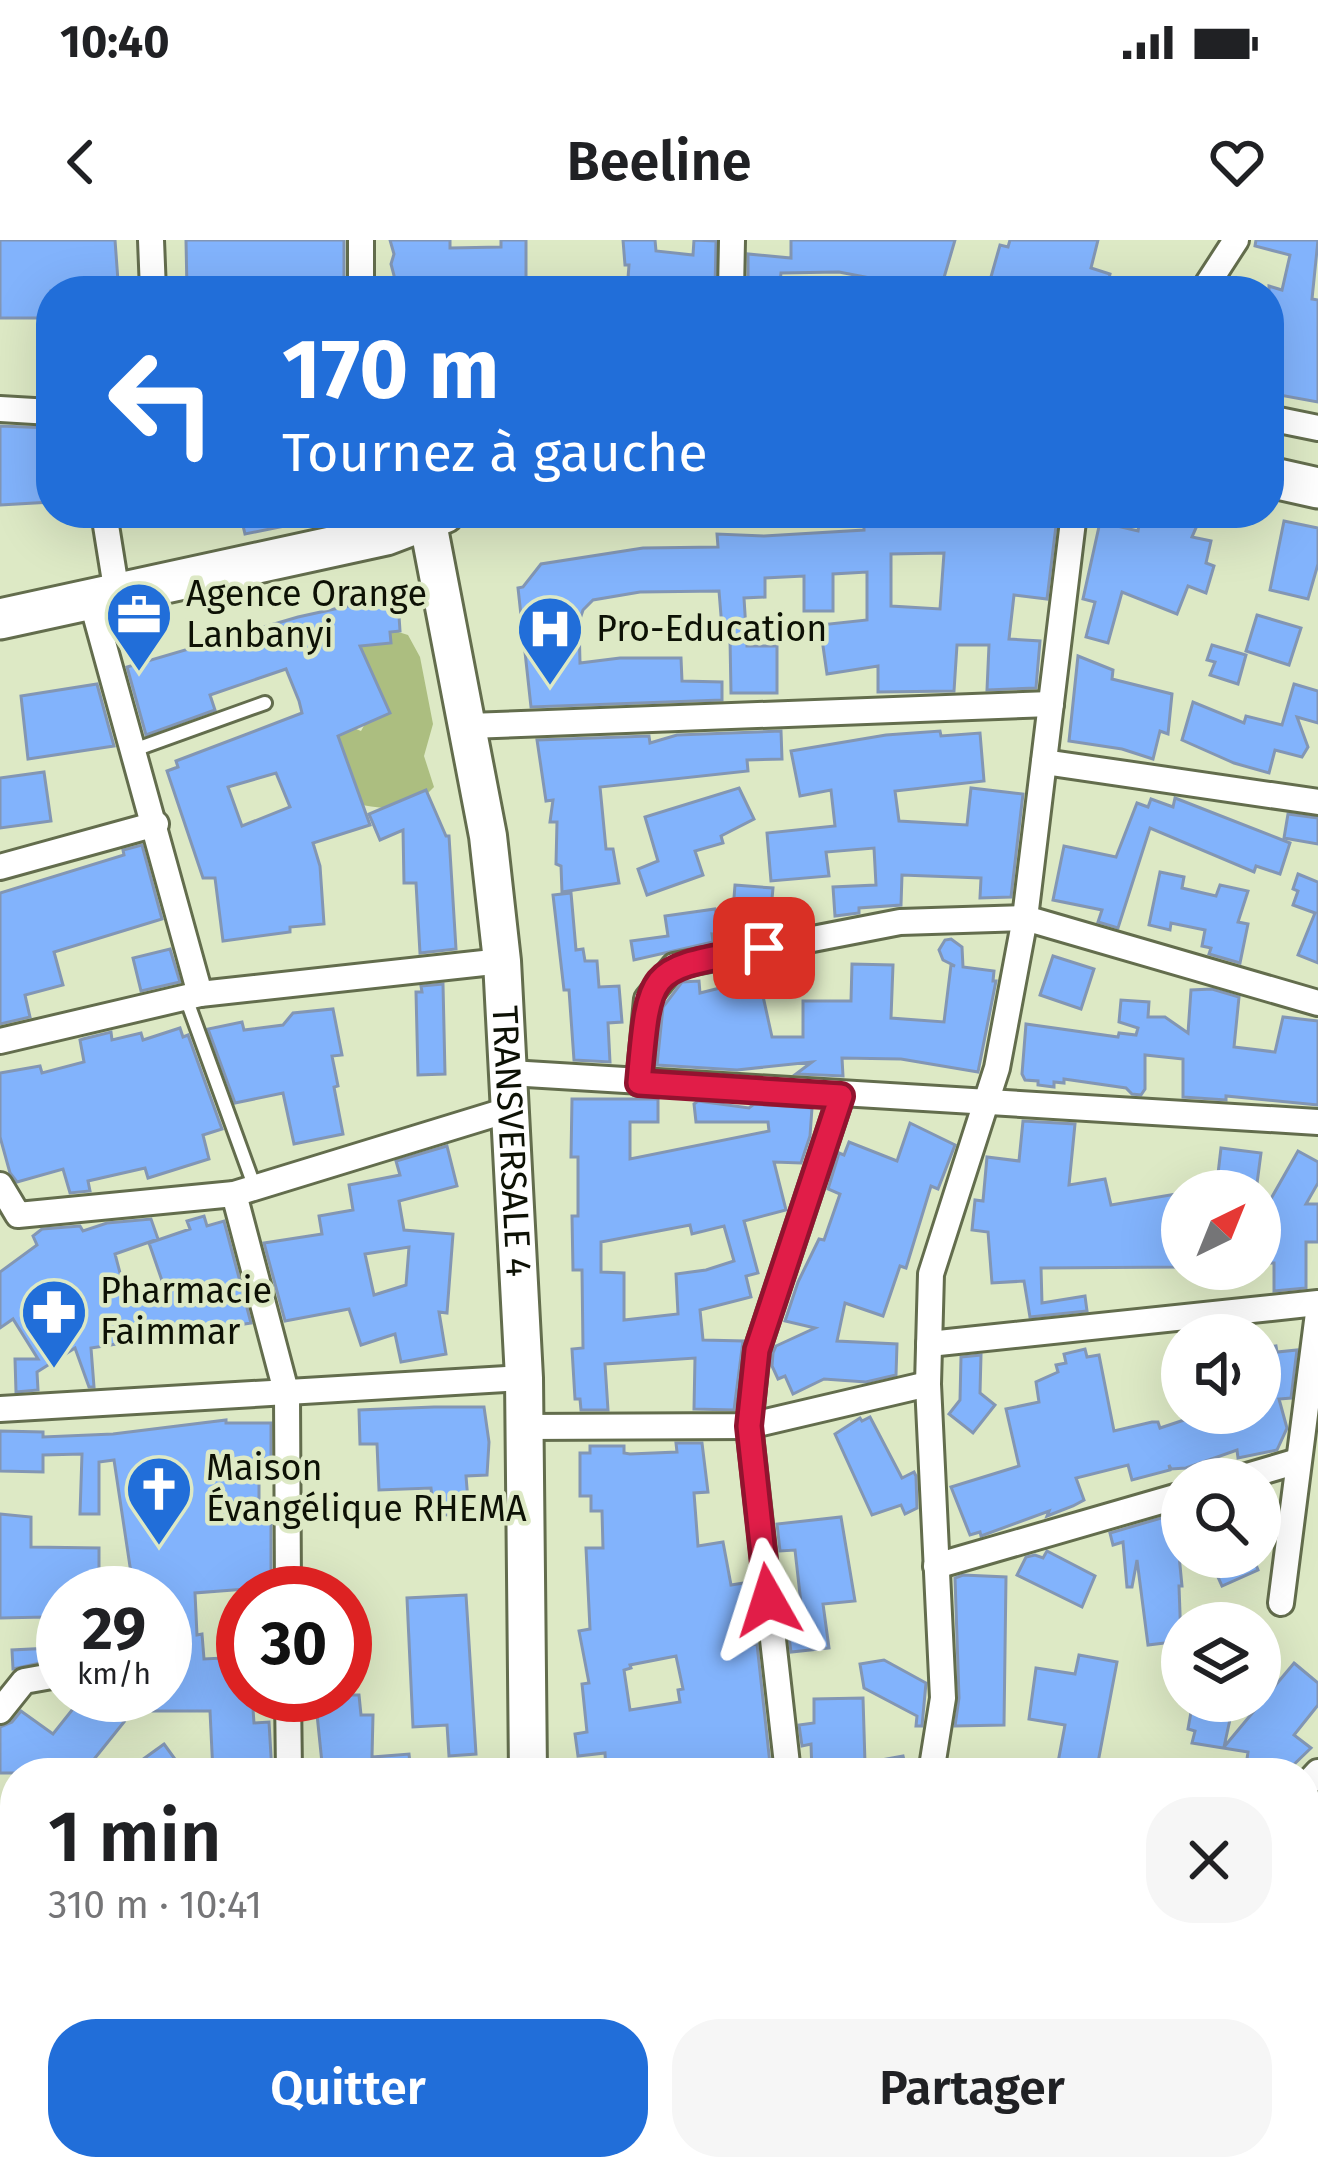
<!DOCTYPE html>
<html lang="fr">
<meta charset="utf-8">
<style>
body{margin:0;font-family:"Fira Sans",sans-serif;background:#f6f6f6;color:#202124;height:100vh;display:flex;flex-direction:column;font-size:45px;white-space:nowrap}
*{box-sizing:border-box;margin:0}
p{font-size:39px;color:#757577}
.icon{flex:none;width:66px;height:66px;fill:none;stroke:currentColor;stroke-width:2;stroke-linecap:round;stroke-linejoin:round}
.map{position:relative;flex:1;overflow:hidden}
.sheet{position:absolute;left:0px;top:1518px;width:1320px;height:423px;display:flex;flex-direction:column;background:#fff;border-radius:48px 48px 0 0;box-shadow:0 12px 48px #0002}
.sheet>*{flex:none}
.top-card{position:absolute;left:36px;top:36px;width:1248px;height:252px;border-radius:48px;box-shadow:0 12px 48px #0002;background:#216ed9;color:#fff;overflow:hidden}
.needle{width:78px;rotate:43deg}
.controls{position:absolute;left:1161px;top:930px;display:grid;gap:24px}
.controls a{display:grid;place-items:center;width:120px;height:120px;border-radius:50%;background:#fff;box-shadow:0 12px 48px #0002;font-size:60px}
.speed{position:absolute;left:36px;top:1326px;display:flex;gap:24px;font-size:60px;font-weight:700;text-align:center}
.speed>*{display:grid;place-content:center;width:156px;height:156px;border-radius:50%;background:#fff;box-shadow:0 12px 48px #0002;line-height:1}
.speed small{font-size:30px;font-weight:400}
.speed .limit{border:18px solid #d22;background:#fff;color:#111}
.pin{position:absolute;display:grid;place-items:center;width:102px;height:102px;color:#fff;margin:-51px;border-radius:24px;box-shadow:0 6px 18px #0006}
.me{position:absolute;width:132px;margin:-66px;rotate:354deg;stroke-linejoin:round;filter:drop-shadow(0 0 9px #0008)}
.turn{display:flex;align-items:center;gap:42px;height:252px;padding:0 48px;font-size:54px}
.turn .icon{width:156px;height:156px;stroke-width:2.5}
.turn b{display:block;font-size:84px;line-height:102px}
.round{display:grid;place-items:center;flex:none;width:126px;height:126px;border-radius:48px;background:#f6f6f6}
.summary{display:flex;align-items:center;justify-content:space-between;height:204px;padding:0 48px}
h1{font-size:72px;font-weight:600;line-height:90px}
.cta{display:flex;gap:24px;margin-top:auto;padding:24px 48px}
.cta a{flex:1;height:138px;border-radius:48px;background:#216ed9;color:#fff;font-size:48px;font-weight:600;line-height:138px;text-align:center}
.cta a+a{background:#f6f6f6;color:#202124}
.status{display:flex;justify-content:space-between;align-items:center;height:84px;padding:0 60px;background:#fff;direction:ltr}
.status svg{height:33px;fill:currentColor}
header{display:flex;justify-content:space-between;align-items:center;height:156px;padding:0 48px;background:#fff;font-size:54px;font-weight:600}
.map>svg:first-child{display:block}
</style>
<div class="status"><b>10:40</b><svg viewBox="0 0 49 12"><path d="M0 12V9h3v3zM5 12V6h3v6zM10 12V3h3v9zM15 12V0h3v12zM26 1h20v11H26zM47 4h2v5h-2z"/></svg></div>
<header><svg class="icon" aria-label="back" viewBox="0 0 24 24"><path d="M15 5l-7 7 7 7"/></svg>Beeline<svg class="icon" aria-label="heart" viewBox="0 0 24 24"><path d="M12 20l-8-8c-3-5 5-10 8-4 3-6 11-1 8 4z"/></svg></header>
<div class="map">
<svg width="1318" height="1939" viewBox="0 0 1318 1939">
<rect width="100%" height="100%" fill="#dde9c5"/>
<path fill="#acbe80" d="M392,390L408,395L420,417L433,484L424,516L434,547C410,573 385,570 353,563L333,496L344,484L361,491L377,462L327,405Z"/>
<g fill="#82b3fc" stroke="#8296b4" stroke-width="3" fill-rule="evenodd">
<polygon points="0,0 115,0 118,41 74,44 74,51 51,51 51,78 0,78"/>
<polygon points="186,0 344,0 344,51 187,51"/>
<polygon points="390,0 450,0 450,8 501,7 501,0 526,0 526,51 398,51 391,24 394,14"/>
<polygon points="623,0 655,0 656,11 693,15 694,0 716,1 715,51 627,51 629,25 625,25"/>
<polygon points="791,0 955,0 943,41 891,42 839,32 781,33 780,42 750,40 748,51 748,14 791,18"/>
<polygon points="1010,0 1098,0 1091,28 1110,34 1106,51 1045,51 1026,46 1025,51 987,51 1000,5 1008,7"/>
<polygon points="1256,0 1318,0 1312,59 1318,60 1318,162 1269,153 1269,46 1282,50 1290,15 1255,6"/>
<polygon points="0,186 51,188 51,262 0,265"/>
<polygon points="240,273 308,273 309,281 245,294"/>
<path d="M981,273L980,280L1056,286L1047,359L1014,355L1009,399L1040,401L1036,448L987,450L989,405H957L954,451L878,452V426L827,434L820,385L867,380V332L833,334V371H804V336L765,338V357L744,358L747,406H777V453H731L730,399L723,400L719,351L640,352L593,360L583,370L579,382L580,423L620,418H681L682,441L722,442V460L531,467L518,348L523,347L541,324L643,308L718,307L717,294L764,296L864,290V274ZM944,313L940,369L891,366V314Z"/>
<polygon points="1141,273 1199,281 1192,297 1211,301 1206,323 1214,326 1206,353 1188,346 1177,374 1122,352 1108,403 1086,397 1095,362 1083,359 1100,282 1138,291"/>
<polygon points="1284,281 1318,288 1318,324 1308,359 1270,350"/>
<path d="M386,350L387,362L398,361L400,391L390,392L391,403L360,406L390,473L338,496L370,585L313,603L320,626L324,684L290,687V692L223,701L215,638H203L167,531L178,527L176,521L302,473L299,461L286,429L210,455L215,470L146,495L127,427L298,377L366,362L365,352ZM276,533L290,567L242,586L228,547Z"/>
<polygon points="1257,375 1301,388 1289,425 1246,411"/>
<polygon points="1212,405 1246,415 1238,444 1210,435 1215,422 1207,420"/>
<polygon points="1078,416 1113,430 1112,439 1172,454 1168,494 1160,491 1153,519 1122,509 1069,501"/>
<polygon points="97,444 114,506 28,519 21,456"/>
<polygon points="1294,444 1318,451 1318,483 1297,477 1308,507 1302,517 1275,510 1269,533 1234,523 1182,500 1193,462 1244,483 1246,476 1282,485"/>
<polygon points="781,491 782,519 747,520 748,531 600,547 606,609 613,609 619,643 562,652 561,626 556,624 557,582 550,582 553,560 546,561 537,500 649,496 650,503 677,495"/>
<polygon points="940,491 941,496 980,493 984,541 895,551 899,581 967,585 971,548 1023,554 1011,657 980,658 981,638 902,635 901,665 859,668 859,673 835,676 833,647 876,645 874,608 826,612 829,636 771,641 767,593 835,586 831,550 800,556 791,511 886,495"/>
<polygon points="44,532 51,581 0,588 0,538"/>
<polygon points="739,548 754,579 721,596 723,603 695,611 703,635 647,655 638,629 658,621 645,577"/>
<polygon points="426,550 446,596 449,596 456,709 420,713 416,643 404,643 403,590 380,600 369,574"/>
<polygon points="1175,558 1290,603 1280,634 1256,626 1254,632 1150,588 1118,688 1098,682 1102,670 1053,660 1064,606 1116,617 1137,563 1148,567 1151,559 1173,567"/>
<polygon points="1288,574 1318,578 1318,604 1284,598"/>
<polygon points="142,605 162,679 54,712 63,745 25,755 30,777 0,784 0,653 124,615 123,610"/>
<polygon points="1160,632 1184,637 1182,648 1216,656 1220,645 1248,651 1238,682 1248,684 1240,723 1209,714 1211,708 1202,706 1205,690 1171,683 1170,690 1149,685"/>
<polygon points="1298,634 1318,642 1318,723 1298,715 1315,673 1293,665 1298,651 1293,649"/>
<polygon points="735,645 773,648 770,681 732,684"/>
<polygon points="571,653 576,710 583,709 585,721 597,721 599,747 619,746 622,782 608,783 610,822 574,820 569,750 564,750 553,655"/>
<polygon points="715,669 724,695 712,694 713,702 634,720 631,701 668,696 665,676"/>
<polygon points="951,699 962,707 963,727 994,731 993,741 996,741 978,832 901,819 842,818 843,836 796,834 812,822 737,830 657,825 663,767 682,742 699,741 700,753 759,738 772,797 803,797 803,761 851,761 852,724 893,725 891,778 944,782 951,725 955,726 943,720 939,710 945,700"/>
<polygon points="170,709 180,742 141,751 133,718"/>
<polygon points="1053,716 1094,729 1081,769 1040,755"/>
<polygon points="443,744 445,834 418,835 416,752 422,752 421,746"/>
<polygon points="1212,749 1239,757 1234,807 1275,812 1283,777 1318,781 1318,865 1226,856 1226,860 1183,857 1183,819 1145,815 1145,849 1141,855 1132,854 1126,848 1064,839 1064,843 1054,842 1054,847 1038,845 1038,841 1025,840 1022,834 1026,784 1118,797 1119,793 1136,795 1138,788 1119,782 1121,760 1149,762 1148,777 1165,777 1188,793 1191,750"/>
<polygon points="333,769 342,815 332,816 338,846 334,847 343,894 294,904 283,853 235,863 208,789 242,782 244,790 283,785 293,773"/>
<polygon points="180,788 183,797 188,795 222,889 203,895 209,919 148,938 145,928 88,941 90,951 70,953 63,929 17,942 10,933 0,897 0,833 40,826 42,833 84,822 80,800 83,799 111,792 112,800 141,793 143,800"/>
<path d="M572,859H658V882H630V919L769,891L768,882H696L694,864L698,861L749,868L754,864L812,868L810,896L801,923L774,922L786,970L744,981L758,1033L746,1036L751,1057L700,1070L703,1100L743,1101L734,1170L694,1169L695,1118L605,1124L608,1170H581L580,1159H575L572,1109L583,1108L582,1030H573L572,976H578V917H571ZM690,985L692,994L724,986L734,1021L706,1030L676,1034L678,1074L624,1080V1033L601,1032V1002Z"/>
<polygon points="1023,881 1075,884 1069,945 1105,939 1111,965 1182,953 1182,1027 1041,1028 1042,1063 1085,1056 1087,1071 1030,1077 1024,1041 992,1043 988,992 972,990 975,960 983,961 987,917 1019,921"/>
<polygon points="910,883 955,905 938,949 931,946 906,1028 900,1026 883,1076 845,1063 837,1101 897,1104 896,1135 866,1142 824,1139 793,1154 785,1136 778,1139 772,1126 773,1113 776,1106 815,1088 785,1081 798,1042 819,999 824,1000 840,954 828,949 839,913 844,915 849,902 897,921"/>
<path d="M447,906L457,946L399,961L404,990L453,994L447,1073L439,1072L446,1114L401,1122L395,1094L361,1105L349,1069L285,1081L264,1003L322,994L319,976L353,970L349,945L400,935L396,921ZM409,1007L406,1045L374,1055L365,1014Z"/>
<polygon points="1221,908 1261,913 1256,951 1216,951"/>
<polygon points="1298,911 1318,922 1318,943 1306,964 1318,964 1318,1002 1306,1002 1306,1048 1274,1051 1274,1023 1260,1023 1260,978"/>
<polygon points="204,976 207,986 224,981 251,1083 91,1108 94,1147 89,1147 75,1108 37,1132 38,1150 16,1152 15,1119 38,1119 13,1079 0,1088 0,1032 37,1005 33,996 42,989 80,986 83,991 107,983 151,979 158,999 115,1014 128,1063 168,1058 149,1003 190,989 187,981"/>
<polygon points="1276,1106 1277,1112 1297,1110 1291,1158 1279,1159 1287,1188 1277,1210 1238,1218 1237,1210 1186,1228 1171,1229 1169,1225 1170,1230 1132,1240 1128,1225 1076,1238 1084,1260 1073,1266 1047,1276 1049,1271 981,1296 980,1292 970,1295 951,1247 1019,1226 1006,1169 1039,1162 1036,1142 1058,1132 1056,1125 1066,1123 1064,1114 1085,1109 1087,1117 1099,1115 1114,1191 1152,1182 1158,1182 1160,1188 1205,1173 1260,1173 1260,1108"/>
<polygon points="981,1115 980,1153 995,1165 973,1193 949,1174 960,1160 961,1117"/>
<polygon points="434,1167 484,1167 489,1202 487,1235 466,1236 469,1273 434,1276 431,1248 379,1250 377,1204 360,1204 359,1170"/>
<polygon points="870,1177 902,1238 914,1232 916,1236 917,1268 905,1274 901,1265 872,1275 835,1194 860,1178 862,1181"/>
<polygon points="226,1180 226,1183 271,1183 271,1230 259,1230 259,1262 271,1262 271,1347 195,1353 197,1395 202,1394 204,1419 243,1417 243,1455 252,1455 254,1483 269,1482 272,1533 213,1533 210,1471 153,1471 153,1455 165,1455 165,1353 134,1353 114,1220 99,1222 99,1274 80,1274 82,1214 43,1215 43,1232 0,1231 0,1191 43,1192 43,1197 113,1194"/>
<path d="M676,1203H702L708,1252L694,1253L698,1306L723,1302L731,1345L750,1342L752,1362L738,1364L745,1406L757,1404L771,1533H752V1528L717,1533H606L605,1513L578,1516L575,1494L587,1492L582,1444L589,1443L579,1391L590,1389L586,1308H603L602,1271H591V1256H580V1213H590V1206H624V1213L630,1214L677,1212ZM676,1416L683,1449L678,1450L680,1462L630,1470L624,1430L631,1428L630,1425Z"/>
<polygon points="0,1274 31,1277 31,1307 99,1308 99,1353 63,1353 63,1418 13,1429 12,1410 51,1408 45,1377 0,1378"/>
<polygon points="1175,1274 1182,1346 1179,1346 1181,1401 1148,1405 1137,1320 1132,1347 1127,1347 1123,1302 1113,1305 1110,1293"/>
<polygon points="841,1277 855,1361 823,1364 829,1408 791,1412 789,1397 794,1396 794,1391 804,1390 795,1310 780,1311 777,1284"/>
<polygon points="1047,1311 1095,1336 1082,1367 1017,1335 1026,1317 1035,1315 1043,1318"/>
<polygon points="1209,1317 1253,1317 1258,1330 1222,1346"/>
<polygon points="963,1335 1006,1337 1004,1485 955,1486 959,1458 955,1338"/>
<polygon points="466,1355 476,1514 449,1516 447,1485 413,1487 407,1358"/>
<polygon points="1079,1415 1117,1422 1096,1533 1056,1533 1065,1485 1029,1479 1036,1428 1075,1434"/>
<polygon points="884,1420 926,1443 922,1486 916,1486 917,1476 864,1448 860,1424"/>
<polygon points="1294,1423 1318,1443 1318,1465 1294,1495 1311,1508 1285,1533 1245,1533 1248,1512 1192,1503 1195,1491 1188,1489 1193,1461 1234,1461 1224,1507"/>
<polygon points="84,1455 89,1455 124,1482 83,1533 45,1533 37,1526 31,1533 0,1533 0,1487 12,1482 21,1471 53,1494"/>
<polygon points="315,1455 359,1455 361,1475 373,1475 372,1517 409,1514 411,1533 331,1533 330,1522 322,1523"/>
<polygon points="863,1458 865,1523 903,1516 907,1533 812,1533 811,1504 802,1506 799,1485 814,1483 814,1459"/>
<polygon points="164,1504 185,1533 124,1533 153,1512"/>
</g>
<g fill="none" stroke-linecap="round" stroke-linejoin="round">
<g stroke="#636d4d" stroke-width="18">
<g id="service">
<polyline points="134,510 265,463"/>
<polyline points="186,758 255,948"/>
<polyline points="14,1903 15,1901"/>
</g>
</g>
<g stroke="#636d4d" stroke-width="30">
<g id="minor">
<polyline points="151,0 153,51"/>
<polyline points="361,0 361,51"/>
<polyline points="731,51 732,0"/>
<polyline points="1203,51 1236,0"/>
<polyline points="0,169 51,172"/>
<polyline points="1269,178 1318,188"/>
<polyline points="104,273 117,354"/>
<polyline points="91,359 200,754"/>
<polyline points="469,486 1051,464"/>
<polyline points="1044,522 1318,562"/>
<polyline points="0,627 156,584"/>
<polyline points="0,801 200,754 502,721"/>
<polyline points="510,833 1318,882"/>
<polyline points="639,843 647,759 674,726 900,682 1025,678 1318,763"/>
<polyline points="0,945 18,975 234,954 508,870"/>
<polyline points="234,954 287,1155 288,1353"/>
<polyline points="929,1104 1318,1063"/>
<polyline points="0,1169 524,1138"/>
<polyline points="522,1187 749,1186 928,1144"/>
<polyline points="1237,1239 1298,1221"/>
<polyline points="936,1326 1182,1255"/>
<polyline points="1281,1363 1318,1073"/>
<polyline points="288,1455 289,1533"/>
<polyline points="0,1471 24,1441 63,1434"/>
<polyline points="788,1533 749,1186 757,1110 841,856"/>
<polyline points="931,1533 943,1458 928,1144 931,1034 997,828 1025,678 1074,273"/>
<polyline points="1305,1546 1318,1532"/>
<polyline points="0,1589 15,1600"/>
<polyline points="0,1668 15,1648"/>
<polyline points="0,1801 15,1807"/>
<polyline points="1305,1870 1318,1871"/>
<polyline points="261,1926 262,1939"/>
<polyline points="822,1939 875,1926"/>
<polyline points="951,1939 951,1926"/>
<polyline points="1212,1939 1212,1926"/>
</g>
</g>
<g stroke="#636d4d" stroke-width="42">
<g id="secondary">
<path id="s1" d="M427,278L488,596L502,721L524,1138L528,1533"/>
<polyline points="538,1926 538,1939"/>
</g>
</g>
<g stroke="#636d4d" stroke-width="45">
<g id="primary">
<polyline points="1269,237 1318,248"/>
<polyline points="0,379 386,295 444,273"/>
</g>
</g>
<use href="#service" stroke="#fff" stroke-width="12"/>
<use href="#minor" stroke="#fff" stroke-width="24"/>
<use href="#secondary" stroke="#fff" stroke-width="36"/>
<use href="#primary" stroke="#fff" stroke-width="39"/>
</g>
<g fill="none" stroke-linecap="round" stroke-linejoin="round">
<g stroke="#92132f" stroke-width="30">
<path id="route" d="M764,708C647,731 650,721 639,843L841,856L757,1110L749,1186L768,1360"/>
</g>
<use href="#route" stroke="#e11d48" stroke-width="21"/>
</g>
<defs>
<g id="office-pin" transform="scale(3.45)"><path d="M0 17L-7.5 6A9.5 9.5 0 1 1 7.5 6Z" fill="#216ed9" stroke="#dde9c5"/><path d="M-6-3h4V-5.5h4V-3h4V5H-6ZM-1-4.5V-3h2v-1.5ZM-6 0V1H6V0Z" fill="#fff"/></g>
<g id="hospital-pin" transform="scale(3.45)"><path d="M0 17L-7.5 6A9.5 9.5 0 1 1 7.5 6Z" fill="#216ed9" stroke="#dde9c5"/><path d="M-5-5h3v3.5h4V-5h3V5h-3V1.5h-4V5h-3Z" fill="#fff"/></g>
<g id="pharmacy-pin" transform="scale(3.45)"><path d="M0 17L-7.5 6A9.5 9.5 0 1 1 7.5 6Z" fill="#216ed9" stroke="#dde9c5"/><path d="M-2-6h4v4h4v4h-4v4h-4v-4h-4v-4h4Z" fill="#fff"/></g>
<g id="church-pin" transform="scale(3.45)"><path d="M0 17L-7.5 6A9.5 9.5 0 1 1 7.5 6Z" fill="#216ed9" stroke="#dde9c5"/><path d="M-1.2-6h2.4v3.5h3.3v2.4h-3.3V6h-2.4V-.1h-3.3v-2.4h3.3Z" fill="#fff"/></g>
</defs>
<g fill-rule="evenodd">
<use href="#office-pin" x="139" y="375"/>
<use href="#hospital-pin" x="550" y="389"/>
<use href="#pharmacy-pin" x="54" y="1072"/>
<use href="#church-pin" x="159" y="1249"/>
</g>
<g text-anchor="middle" dominant-baseline="central" stroke-width="9" stroke-linejoin="round" paint-order="stroke">
<g font-size="36" fill="#0d1105" stroke="#dde9c5" text-anchor="start">
<text x="186" y="354">Agence Orange<tspan x="186" dy="41">Lanbanyi</tspan></text>
<text x="596" y="389">Pro-Education</text>
<text x="100" y="1051">Pharmacie<tspan x="100" dy="41">Faimmar</tspan></text>
<text x="206" y="1228">Maison<tspan x="206" dy="41">Évangélique RHEMA</tspan></text>
</g>
<g font-size="36" fill="#0d1105" stroke="#dde9c5">
<text stroke="none"><textPath href="#s1" startOffset="630">TRANSVERSALE 4</textPath></text>
</g>
</g>
</svg>
<div class="controls">
<a><svg class="needle" viewBox="-14 -14 28 28"><path d="M0-13l5 13h-10z" fill="#e53935"/><path d="M0 13l5-13h-10z" fill="#757577"/></svg></a>
<a><svg class="icon" aria-label="sound" viewBox="0 0 24 24"><path d="M4 9h4l5-4v14l-5-4H4zM17 9q2 3 0 6"/></svg></a>
<a><svg class="icon" aria-label="search" viewBox="0 0 24 24"><circle cx="10" cy="10" r="6"/><path d="M15 15l6 6"/></svg></a>
<a><svg class="icon" aria-label="layers" viewBox="0 0 24 24"><path d="M12 4l9 5-9 5-9-5zM3 14l9 5 9-5"/></svg></a>
</div>
<div class="speed"><div>29<small>km/h</small></div><div class="limit">30</div></div>
<div class="pin" style="left:764px;top:708px;background:#d93025"><svg class="icon" aria-label="arrive" viewBox="0 0 24 24"><path d="M6 21V4h12l-3 4 3 4H6"/></svg></div>
<svg class="me" style="left:768px;top:1360px" viewBox="-20 -20 40 40"><path d="M0-17L14 15 0 8-14 15z" fill="#e11d48" stroke="#fff" stroke-width="4"/></svg>
<div class="top-card">
<div class="turn"><svg class="icon" aria-label="left" viewBox="0 0 24 24"><path d="M17 20v-9H6M10 6l-5 5 5 5"/></svg><div><b>170 m</b>Tournez à gauche</div></div>
</div>
<section class="sheet">
<div class="summary"><div><h1>1 min</h1><p>310 m · 10:41</p></div><a class="round"><svg class="icon" aria-label="close" viewBox="0 0 24 24"><path d="M6 6l12 12M18 6L6 18"/></svg></a></div>
<div class="cta"><a>Quitter</a><a>Partager</a></div>
</section>
</div>
